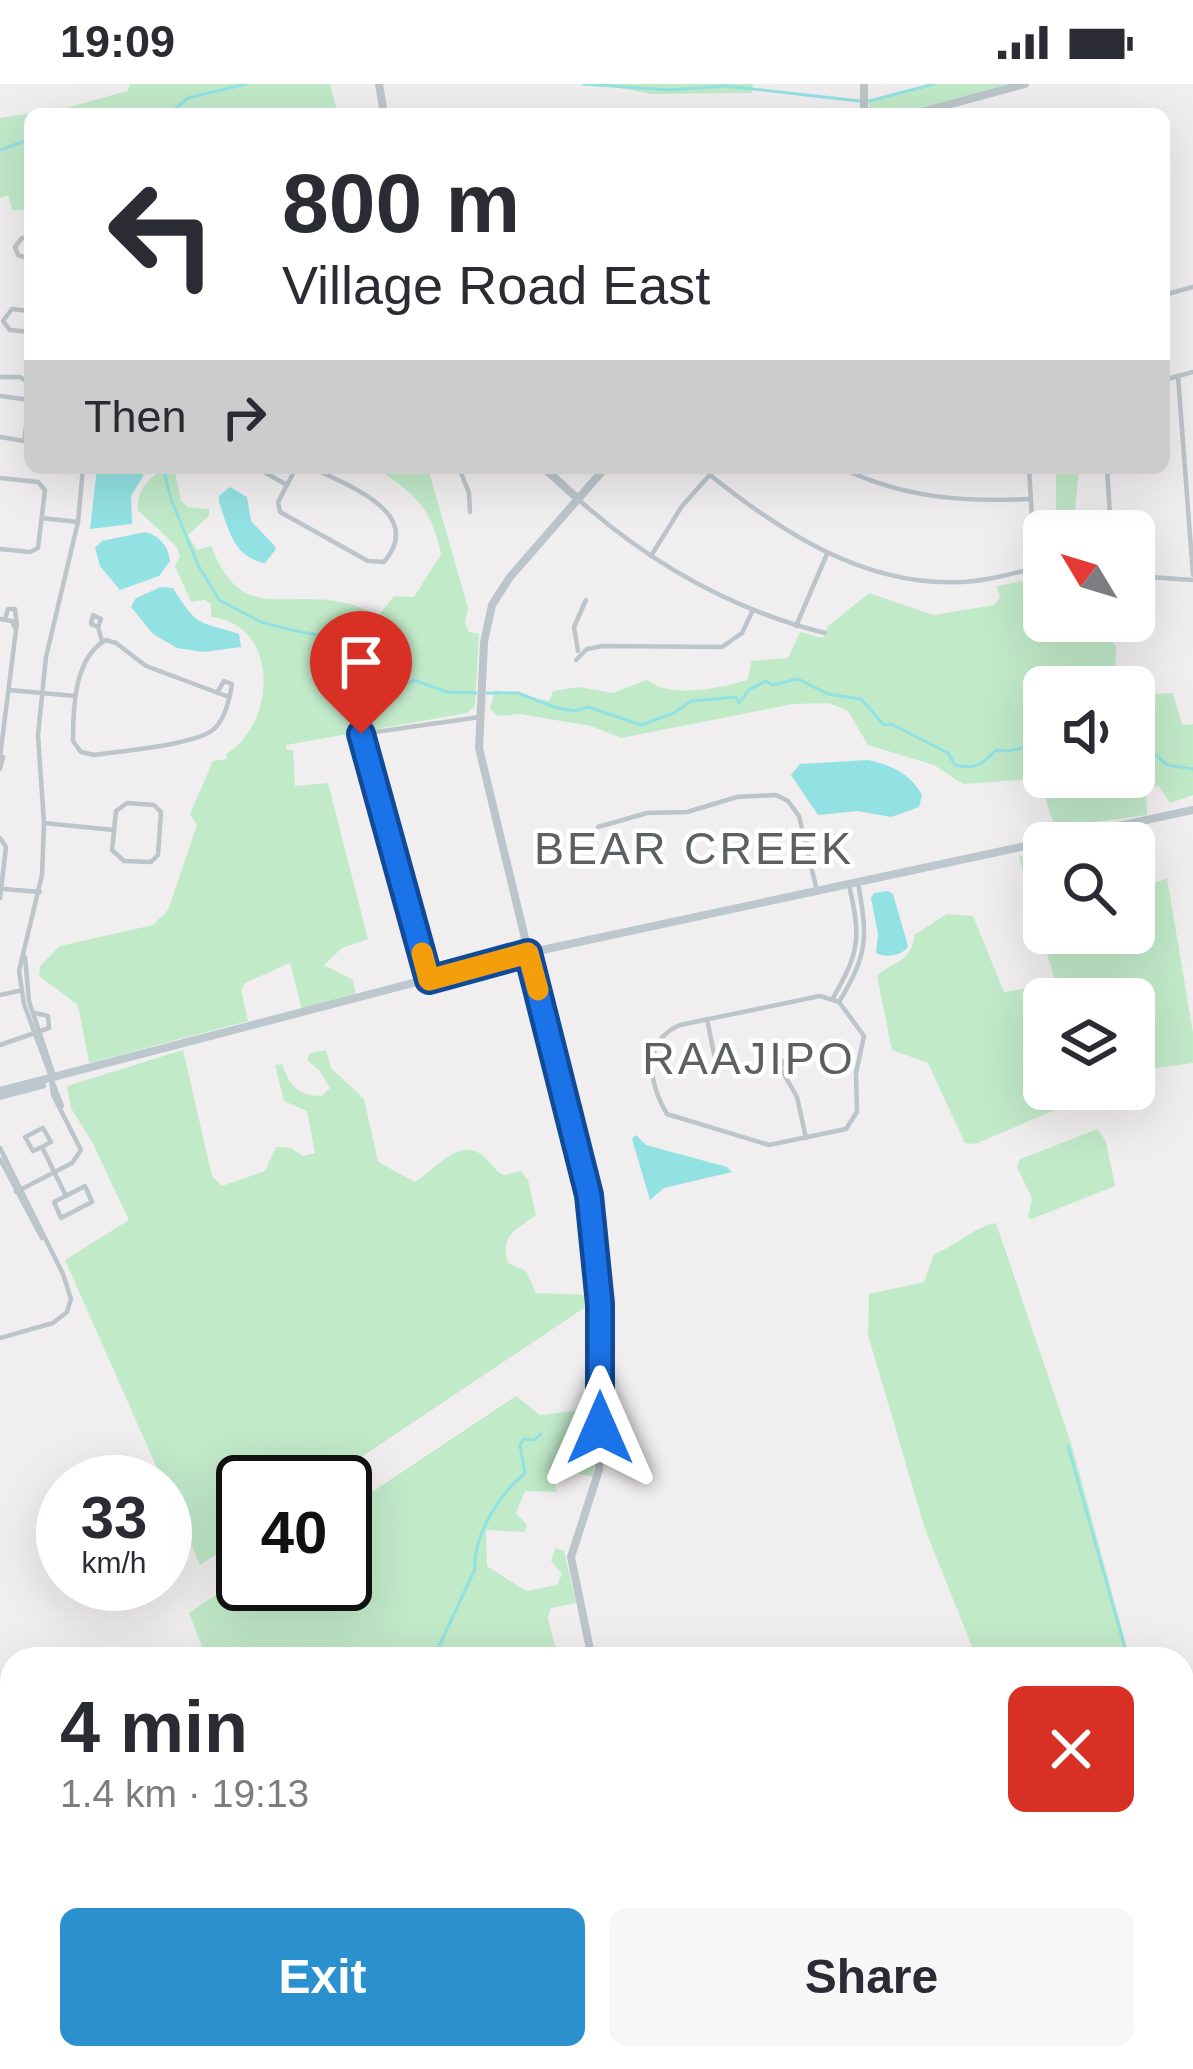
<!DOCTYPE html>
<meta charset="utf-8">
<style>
body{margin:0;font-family:Arial,sans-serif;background:#f7f7f7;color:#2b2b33;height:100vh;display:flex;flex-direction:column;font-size:45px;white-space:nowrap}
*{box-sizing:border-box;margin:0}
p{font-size:39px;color:#7c7c81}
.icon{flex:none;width:66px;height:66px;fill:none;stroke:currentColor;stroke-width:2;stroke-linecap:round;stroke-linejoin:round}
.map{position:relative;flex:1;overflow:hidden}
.drawer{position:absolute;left:0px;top:1563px;width:1194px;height:423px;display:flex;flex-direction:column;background:#fff;border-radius:36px 36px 0 0;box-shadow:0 12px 48px #0002}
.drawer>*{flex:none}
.banner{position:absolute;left:24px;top:24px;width:1146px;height:366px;border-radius:18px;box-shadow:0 12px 48px #0002;background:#fff;color:#2b2b33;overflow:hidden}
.needle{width:78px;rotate:308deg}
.buttons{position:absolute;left:1023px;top:426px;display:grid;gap:24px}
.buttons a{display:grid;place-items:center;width:132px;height:132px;border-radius:18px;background:#fff;box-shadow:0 12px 48px #0002;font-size:60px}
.speed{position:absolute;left:36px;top:1371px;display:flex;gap:24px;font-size:60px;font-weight:700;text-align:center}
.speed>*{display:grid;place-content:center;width:156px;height:156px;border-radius:50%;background:#fff;box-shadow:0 12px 48px #0002;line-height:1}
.speed small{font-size:30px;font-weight:400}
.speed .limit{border:6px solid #111;border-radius:18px;background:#fff;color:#111}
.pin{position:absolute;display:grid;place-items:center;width:102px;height:102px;color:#fff;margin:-123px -51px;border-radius:50% 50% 50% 0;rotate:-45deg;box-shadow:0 0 12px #0007}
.pin .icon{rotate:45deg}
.me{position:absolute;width:132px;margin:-66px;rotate:0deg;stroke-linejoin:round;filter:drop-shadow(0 0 9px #0008)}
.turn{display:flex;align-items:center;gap:42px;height:252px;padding:0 60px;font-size:54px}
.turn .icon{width:156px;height:156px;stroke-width:2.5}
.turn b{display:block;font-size:84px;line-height:102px}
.then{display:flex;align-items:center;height:114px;padding:0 60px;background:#0003;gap:24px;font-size:45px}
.round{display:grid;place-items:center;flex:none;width:126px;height:126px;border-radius:18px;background:#f7f7f7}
.summary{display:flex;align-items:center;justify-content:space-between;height:204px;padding:0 60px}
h1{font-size:72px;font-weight:700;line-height:90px}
.action{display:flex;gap:24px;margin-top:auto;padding:24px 60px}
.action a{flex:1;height:138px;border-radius:18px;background:#2b90ce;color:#fff;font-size:48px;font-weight:700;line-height:138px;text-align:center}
.action a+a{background:#f7f7f7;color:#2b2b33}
.status{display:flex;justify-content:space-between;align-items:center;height:84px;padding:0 60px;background:#fff;direction:ltr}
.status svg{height:33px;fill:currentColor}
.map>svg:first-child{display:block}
</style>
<div class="status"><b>19:09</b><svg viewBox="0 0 49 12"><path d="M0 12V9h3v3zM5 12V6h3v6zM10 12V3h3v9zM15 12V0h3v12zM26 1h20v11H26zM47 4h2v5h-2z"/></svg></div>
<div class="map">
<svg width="1193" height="1985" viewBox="0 0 1193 1985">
<rect width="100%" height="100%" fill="#f1eeef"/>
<g fill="#c1eac9">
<polygon points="130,0 330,0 338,30 30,30 30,126 12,126 8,111 0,114 0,34 66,24 127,7"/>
<polygon points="600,0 753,0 752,9 650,10"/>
<polygon points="934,0 1010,0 903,30 869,30 869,17"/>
<path d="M165,384H174L181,417L188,423L209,425V432L188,451L197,466L211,462C242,539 277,506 342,518C354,520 367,526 379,531L394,512L414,513L441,470C432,424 414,408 375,384H428L468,524L465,538L469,548L479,550L475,622L467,629L286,661L287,666H293L295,702L328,699L368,855L342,864L324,881L353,896L356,911L302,926L290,879L245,899L241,906L248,937L89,979L78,921L39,892L40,882L60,862L153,841L168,826L197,741L190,730L213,677L227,675L226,670C277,639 280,540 211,533V520L205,516L191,518L175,482L180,472L177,463L138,426C137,404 150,394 165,384Z"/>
<polygon points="1056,384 1079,384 1073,447 1062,447 1056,423"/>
<path d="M1044,493V537H1090L1116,562L1115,603H1044V693H1134V611L1173,609L1182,641L1193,640V711L1170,719L1159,702L1146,703L1147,731L1055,743L1040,700L1032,695L963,700L934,681L868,661L848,627L829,619L793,620L621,654L591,642L520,630L498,632L490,625L495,606L549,617L553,607L579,603L613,609L647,596C672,615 719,604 748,596L751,577L788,574L800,548L823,554L827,543L869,509L933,531L994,521L1000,514L997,502Z"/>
<path d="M1044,766V849H1134V807L1167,794L1193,949V979L1134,987V915H1044V1005H1087L1088,1012L975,1060L965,1059L928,979L892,966L877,892C893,877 913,877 914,851L947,830L973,832L1004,908L1056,900L1019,773Z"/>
<path d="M183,966L212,1092L222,1102L265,1087L276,1063L291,1064L303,1072L315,1069L307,1027L284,1017L275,981L282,980C289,1001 298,1012 322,1012L330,1004L319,986L307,976L310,969L326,966L331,984L364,1015L378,1078L415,1098C434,1087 458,1053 482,1071C490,1077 493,1085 503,1091L521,1087L528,1096L536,1131C518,1146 499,1149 508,1179L526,1187L536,1209L595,1211L596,1216L324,1398H243V1452L200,1481L65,1176L129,1136L92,1058L71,1024L67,1002Z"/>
<polygon points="1098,1045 1106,1058 1115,1102 1032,1135 1028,1133 1032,1114 1017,1083 1020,1075"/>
<path d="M996,1139L1072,1362L1130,1575H977L925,1445L868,1251L869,1210L924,1198L934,1170C957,1162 973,1143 996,1139Z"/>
<polygon points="516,1312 540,1331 574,1327 595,1329 594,1393 559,1386 553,1394 557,1408 525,1407 516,1429 527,1441 524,1448 486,1446 487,1482 526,1507 557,1501 562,1490 551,1477 555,1464 564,1467 576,1519 551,1524 548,1534 558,1575 207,1575 189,1529 243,1493 243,1500 345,1500 345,1426"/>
</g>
<g fill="#92e1e3">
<polygon points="97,384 126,384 144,391 131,412 132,440 90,445"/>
<path d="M230,403L247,413L251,437L274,461L276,465L265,479C233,473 229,446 219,418V412Z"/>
<path d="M145,448C160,452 168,462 170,477L159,492L120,506L100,482L95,464L102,457Z"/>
<path d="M161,503L173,504C198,544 197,536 239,550L241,563L203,568L177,564L153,550L131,523L136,514Z"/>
<path d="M868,676C891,681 910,689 922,711L919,723L891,733L858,727L818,731L791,691L800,680Z"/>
<path d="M888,807L893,810L908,862C903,872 885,874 876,869L878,850L871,814L874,809Z"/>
<polygon points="636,1051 646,1061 727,1083 732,1088 664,1104 650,1116 632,1055"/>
</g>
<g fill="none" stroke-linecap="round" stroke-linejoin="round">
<g stroke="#92e1e3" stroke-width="3">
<polyline points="583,0 669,6 726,2 859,17"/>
<polyline points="869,17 934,0"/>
<polyline points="169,30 188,14 246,0"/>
<polyline points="0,66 30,55"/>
<polyline points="163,384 171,415 198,481 219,516 261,538 292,546 322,552 358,546 408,599 414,596 447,608 476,609"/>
<path d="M487,609H518L554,623L574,627L588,623L641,641L674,629L691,617L736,613L739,619L749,606L766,597L772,601L798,595L828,610L861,615L884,641L891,640L948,669L955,681C977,686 983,680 996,666L1008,667L1033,662L1037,654L1044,653"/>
<polyline points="1134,662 1146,662 1167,681 1193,685"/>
<polyline points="1068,1362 1128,1575"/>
<path d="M433,1575L475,1485C473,1451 499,1411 525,1389L520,1361L523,1355L534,1356L541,1350"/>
<polyline points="0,1758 12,1753"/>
<polyline points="1182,1775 1187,1793"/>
<polyline points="1189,1802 1193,1814"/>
<polyline points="1180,1985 1191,1967 1193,1924"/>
</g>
<g stroke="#bbc5ca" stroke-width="4.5">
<polyline points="30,153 22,154 15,163 18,171 30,175"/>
<polyline points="1164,211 1193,203"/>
<polyline points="30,227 12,225 3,237 10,246 30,248"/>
<polyline points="1178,292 1193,491"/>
<polyline points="0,293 20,293 30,300"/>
<polyline points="1164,296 1193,288"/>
<polyline points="0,312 30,316"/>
<polyline points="0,353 30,358"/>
<polyline points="24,357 30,314"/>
<polyline points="257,384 287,401"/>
<path d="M296,384L278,418L280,428L368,477L384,478C426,429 348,402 313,384"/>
<polyline points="459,384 469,409 470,428"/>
<path d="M842,384C903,414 963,418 1029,415"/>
<polyline points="1107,384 1111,447"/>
<path d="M710,391C781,448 865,503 962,498C986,497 1011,490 1035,484L1029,384"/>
<polyline points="0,394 38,398 45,406 38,464 30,468 0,465"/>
<path d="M579,416C650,479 732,526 825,549"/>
<polyline points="42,434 78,438"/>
<polyline points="651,472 682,422 716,384"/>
<polyline points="1134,492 1193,496"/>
<polyline points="0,535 12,537 16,546 0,673"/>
<polyline points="5,535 8,525 15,525 17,542"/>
<polyline points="1117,537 1117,543"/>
<polyline points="796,542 827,470"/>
<polyline points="98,543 91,540 93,531 101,535 98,543 102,557"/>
<polyline points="578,567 574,543 586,516"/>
<polyline points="576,576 587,565 603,562 722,563 742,549 753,526"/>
<polyline points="9,606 75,612"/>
<path d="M217,609L224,597L232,600C230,613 225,634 215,644C199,661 119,667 94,671L81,668L73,657C73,625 74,573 106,556L116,559L146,582L229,613"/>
<polyline points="0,685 3,673"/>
<polygon points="127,719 154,721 161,728 158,771 151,778 124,777 112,766 116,727"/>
<polyline points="44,739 114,746"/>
<polyline points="598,743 647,729 687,728 737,713 776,711 788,717 799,732 817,807"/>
<polyline points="0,754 6,763 0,814"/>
<polyline points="4,805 40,808"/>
<polyline points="25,873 29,917 53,989 51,993"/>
<polyline points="428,893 361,650 480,633"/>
<polyline points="0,911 18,907"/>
<path d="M820,912L839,918L864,952L856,989L857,1028L846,1045L769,1061L667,1030C649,999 641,958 680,941Z"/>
<path d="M833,914C860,867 861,854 849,801"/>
<path d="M839,918C868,870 868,854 858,799"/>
<polyline points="707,935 716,980"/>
<polyline points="0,961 49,944 48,932 35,929"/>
<polyline points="782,977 781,985 797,1013 806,1054"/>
<polyline points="53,999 62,1022"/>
<polyline points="42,1063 51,1058 43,1044 25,1053 33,1067 42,1063 66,1112"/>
<polyline points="0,1064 63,1190 71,1215 67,1228 53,1239 0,1254"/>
<polyline points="0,1075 42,1154"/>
<polygon points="85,1102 92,1118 61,1134 54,1118"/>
<polyline points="16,1108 72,1079 81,1066 53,1011 51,993 24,920 19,887 42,791 44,739 38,651 46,573 78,438 83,384"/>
</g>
<g stroke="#bbc5ca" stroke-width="8">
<polyline points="379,0 384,30"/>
<polyline points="864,0 864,30"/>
<polyline points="914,30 1025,0"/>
<polyline points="544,384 578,415"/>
<polyline points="592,1575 571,1473 599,1386 600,1220 591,1127 479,664 484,558 492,521 510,493 605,384"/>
<polyline points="686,1974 689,1985"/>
</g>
<g stroke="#bcc8ce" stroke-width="8">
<polyline points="0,1007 528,869 1193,726"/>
<polyline points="0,1012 42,1001"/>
<polyline points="1182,1799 1193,1797"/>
<polyline points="773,1985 797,1974"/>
</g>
</g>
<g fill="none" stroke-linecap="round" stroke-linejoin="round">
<g stroke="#114b97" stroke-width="30">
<polyline id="route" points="361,650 429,896 528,869 589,1111 600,1220 600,1344"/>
</g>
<use href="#route" stroke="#1a73e8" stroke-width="21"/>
<polyline stroke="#f59e0b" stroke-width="21" points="422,869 429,896 528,869 538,906"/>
</g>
<g text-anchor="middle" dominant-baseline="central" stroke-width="9" stroke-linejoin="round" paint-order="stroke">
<g font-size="45" letter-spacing="3" fill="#5c6062" stroke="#fff">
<text x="694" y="764">BEAR CREEK</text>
<text x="749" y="974">RAAJIPO</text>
</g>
</g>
</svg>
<div class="buttons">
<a><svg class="needle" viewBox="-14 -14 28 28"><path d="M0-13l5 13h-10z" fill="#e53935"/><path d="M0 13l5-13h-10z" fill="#7c7c81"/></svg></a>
<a><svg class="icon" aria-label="sound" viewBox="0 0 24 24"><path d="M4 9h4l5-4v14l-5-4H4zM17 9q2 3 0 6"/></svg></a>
<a><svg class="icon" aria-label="search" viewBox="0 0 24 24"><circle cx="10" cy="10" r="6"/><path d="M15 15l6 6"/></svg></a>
<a><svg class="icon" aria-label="layers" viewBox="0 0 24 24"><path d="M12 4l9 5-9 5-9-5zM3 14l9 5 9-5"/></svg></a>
</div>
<div class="speed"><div>33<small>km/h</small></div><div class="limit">40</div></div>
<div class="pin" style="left:361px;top:650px;background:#d93025"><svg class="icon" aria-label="arrive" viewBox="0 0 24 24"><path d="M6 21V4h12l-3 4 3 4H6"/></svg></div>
<svg class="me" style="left:600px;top:1344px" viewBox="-20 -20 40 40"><path d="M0-17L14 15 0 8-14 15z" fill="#1a73e8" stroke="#fff" stroke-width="4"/></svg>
<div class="banner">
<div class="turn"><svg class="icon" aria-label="left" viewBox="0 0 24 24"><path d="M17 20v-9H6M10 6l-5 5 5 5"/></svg><div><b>800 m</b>Village Road East</div></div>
<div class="then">Then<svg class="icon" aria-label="right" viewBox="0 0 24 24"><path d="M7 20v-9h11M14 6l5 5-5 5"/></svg></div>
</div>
<section class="drawer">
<div class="summary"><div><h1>4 min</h1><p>1.4 km · 19:13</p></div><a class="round" style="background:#d93025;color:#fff"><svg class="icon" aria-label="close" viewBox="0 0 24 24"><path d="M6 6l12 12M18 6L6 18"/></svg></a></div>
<div class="action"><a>Exit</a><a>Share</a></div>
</section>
</div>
